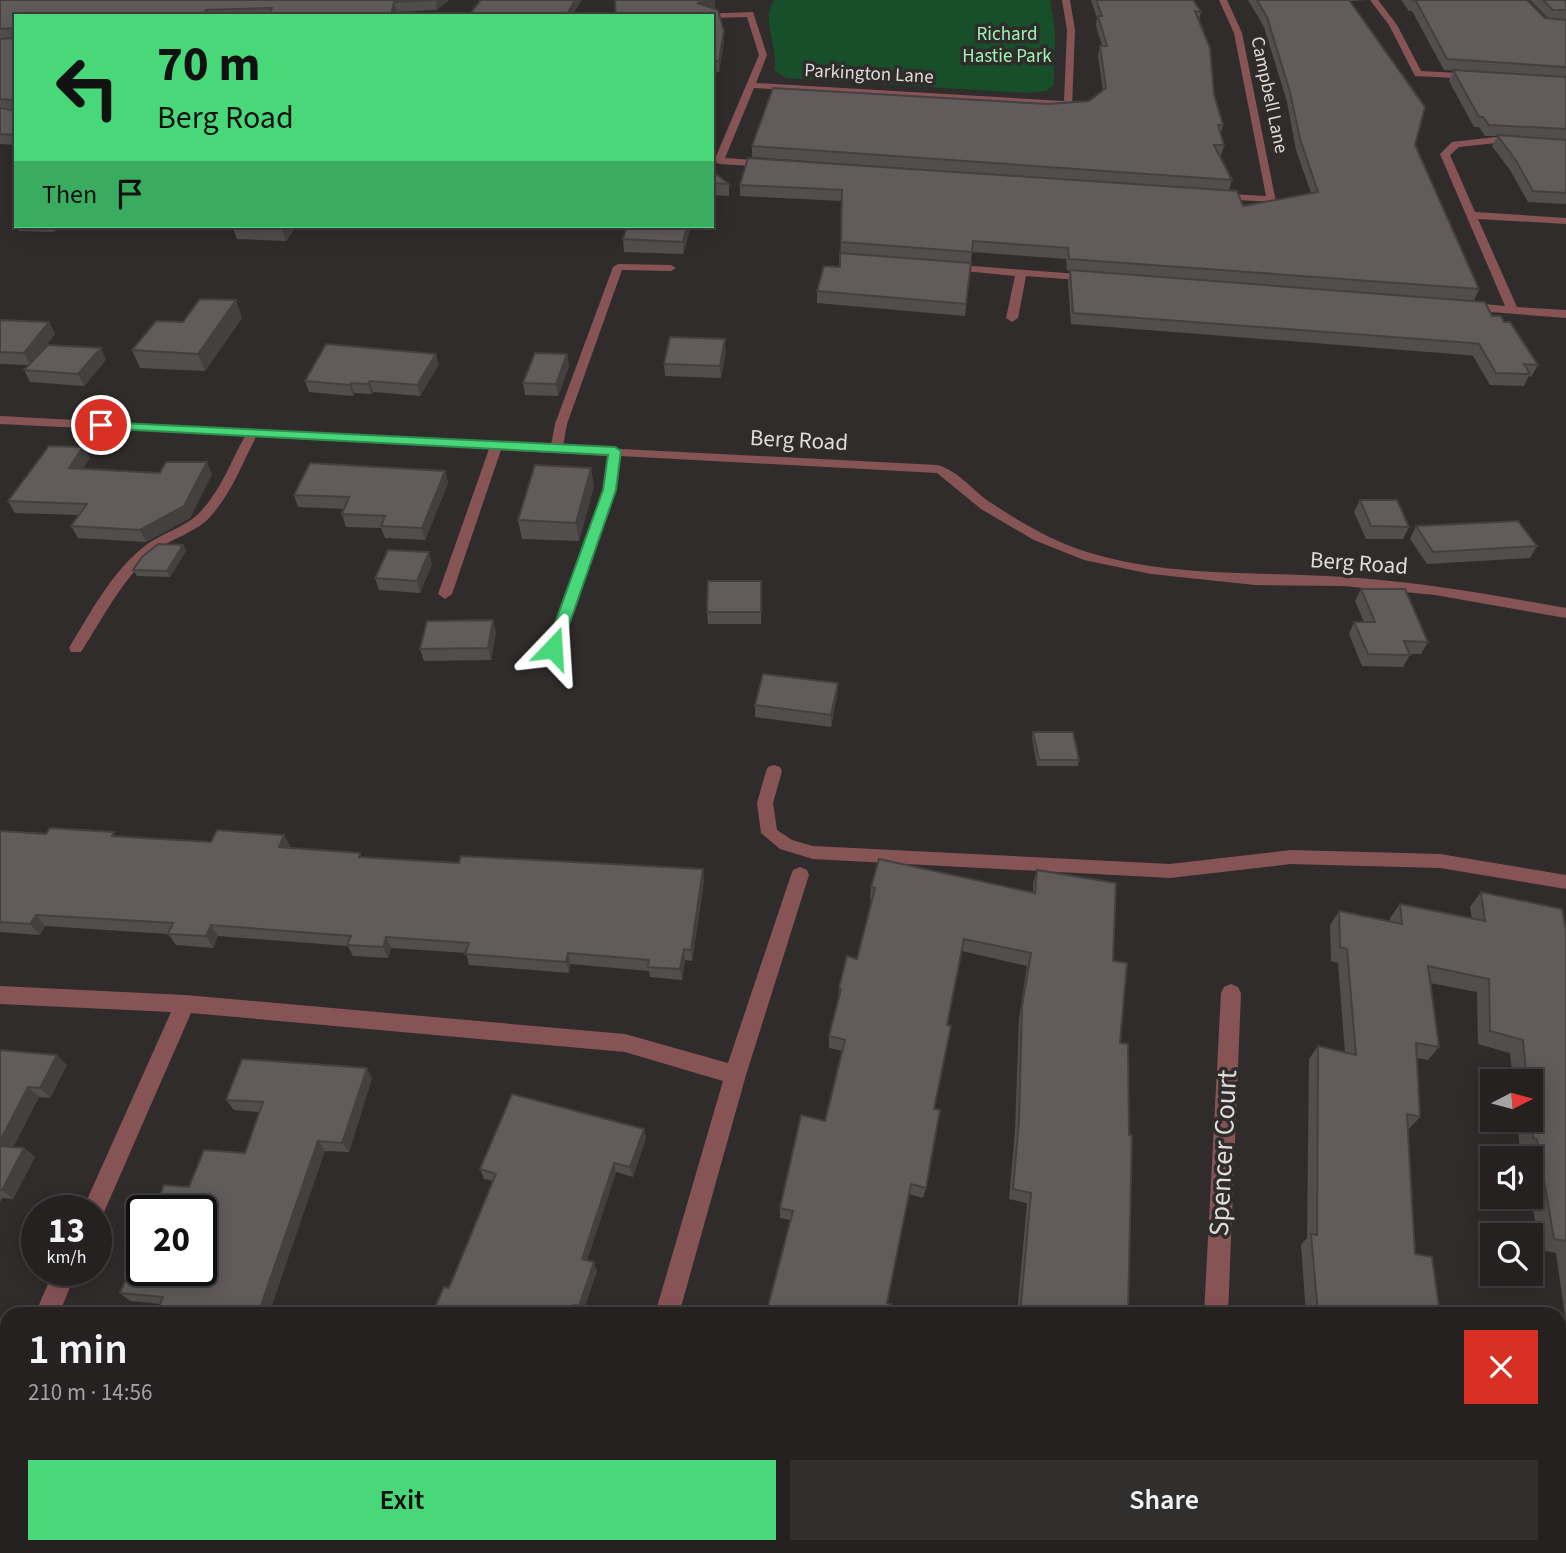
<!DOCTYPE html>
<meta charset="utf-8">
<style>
body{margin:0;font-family:"Source Sans 3",sans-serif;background:#312e2e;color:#f1f3f6;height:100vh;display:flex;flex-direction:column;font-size:26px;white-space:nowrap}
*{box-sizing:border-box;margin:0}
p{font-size:23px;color:#a3a3a5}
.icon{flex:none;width:38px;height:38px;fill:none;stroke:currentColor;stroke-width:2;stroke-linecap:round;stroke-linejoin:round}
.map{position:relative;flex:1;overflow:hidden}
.details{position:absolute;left:0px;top:1307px;width:1566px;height:247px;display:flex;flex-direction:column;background:#252121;border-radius:21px 21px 0 0;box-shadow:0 4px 18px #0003,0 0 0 2px #423e3f}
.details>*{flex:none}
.banner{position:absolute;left:14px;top:14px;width:700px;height:214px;border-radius:0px;box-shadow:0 4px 18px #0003,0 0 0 2px #423e3f;background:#48d779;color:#111;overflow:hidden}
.needle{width:46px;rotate:84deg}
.controls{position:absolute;left:1480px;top:1069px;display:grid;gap:14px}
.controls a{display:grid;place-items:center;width:63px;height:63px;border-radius:0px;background:#252121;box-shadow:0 4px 18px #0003,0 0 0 2px #423e3f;font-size:35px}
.speed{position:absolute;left:21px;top:1195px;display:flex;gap:14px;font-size:35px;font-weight:700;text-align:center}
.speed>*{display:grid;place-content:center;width:91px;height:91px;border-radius:50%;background:#252121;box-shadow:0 4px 18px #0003,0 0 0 2px #423e3f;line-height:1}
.speed small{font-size:18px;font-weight:400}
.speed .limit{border:4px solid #111;border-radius:10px;background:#fff;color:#111}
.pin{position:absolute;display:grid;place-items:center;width:60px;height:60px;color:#fff;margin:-30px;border:4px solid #fff;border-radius:50%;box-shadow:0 2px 7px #0007}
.me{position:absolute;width:77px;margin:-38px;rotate:20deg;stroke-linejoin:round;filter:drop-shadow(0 0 5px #0008)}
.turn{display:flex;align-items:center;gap:24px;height:147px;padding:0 28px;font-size:32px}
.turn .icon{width:91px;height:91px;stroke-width:2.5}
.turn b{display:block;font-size:49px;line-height:60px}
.then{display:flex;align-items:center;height:66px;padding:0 28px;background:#0003;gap:14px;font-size:26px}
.round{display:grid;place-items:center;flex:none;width:74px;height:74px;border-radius:0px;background:#312e2e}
.headline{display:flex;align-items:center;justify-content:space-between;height:119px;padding:0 28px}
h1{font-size:42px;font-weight:600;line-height:52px}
.cta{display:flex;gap:14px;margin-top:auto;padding:14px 28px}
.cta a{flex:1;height:80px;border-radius:0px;background:#48d779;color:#111;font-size:28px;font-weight:600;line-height:80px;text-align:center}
.cta a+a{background:#312e2e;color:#f1f3f6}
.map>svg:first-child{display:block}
</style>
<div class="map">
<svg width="1566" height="1553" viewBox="0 0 1566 1553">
<rect width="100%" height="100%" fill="#312c2c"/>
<path fill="#164f29" d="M774,0H1050L1055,30L1054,85L1046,91L1028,93L786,78L774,70C779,46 760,20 774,0Z"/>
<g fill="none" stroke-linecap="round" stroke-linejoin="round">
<g fill="#875456" fill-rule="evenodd">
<path d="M618,264L671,265L676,268L671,271L622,270L567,424L563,446L937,465C960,471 973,492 993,504C1021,523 1054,542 1087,552C1170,578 1260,571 1345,577C1420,582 1493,595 1566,608V618L1435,595L1344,586L1255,585L1151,574L1084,560L1034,540L981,509L937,473L620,456L616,490L560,648L553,653L546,648L604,490L608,456L501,450L452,594L445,599L438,594L489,449L256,437C242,464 231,494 210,517C195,533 172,538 155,551C123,577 103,618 81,652H71L69,648C90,613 113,570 146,545C164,532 187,527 201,511C221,490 231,461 245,436L0,424V416L551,445L555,424L613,267Z"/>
<polygon points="774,765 780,767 782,771 773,803 777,830 792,840 813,846 1170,864 1291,850 1440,854 1566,875 1566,889 1440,868 1291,864 1170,878 813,859 780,849 761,833 757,803 766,771 768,767"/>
</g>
<g fill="#875456" fill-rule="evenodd">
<polygon points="1062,0 1070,0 1075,30 1072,106 754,88 725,158 768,161 773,164 768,167 719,164 714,161 759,55 747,17 712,18 712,16 700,14 753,12 767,55 756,83 1064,101 1067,30"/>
<polygon points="1219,0 1227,0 1242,33 1276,202 1215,199 1210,196 1215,193 1266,196 1234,33"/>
<polygon points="1370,0 1378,0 1397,25 1421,71 1475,74 1478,75 1478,79 1415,76 1389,25"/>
<polygon points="1496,137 1566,142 1566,148 1496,143 1459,147 1450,155 1475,212 1566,218 1566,224 1478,219 1517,307 1566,310 1566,318 1465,310 1459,306 1465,302 1505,306 1440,154 1452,142"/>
<polygon points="948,264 1091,275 1097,278 1091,281 1026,276 1018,318 1012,322 1006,318 1015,276 944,269 942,267"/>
<polygon points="800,867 807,870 809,875 746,1075 679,1314 655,1314 723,1081 625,1052 191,1013 101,1219 96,1221 96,1211 82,1211 171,1012 0,1004 0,986 185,995 625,1034 728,1063 791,875 793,870"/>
<polygon points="1231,984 1238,987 1241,993 1228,1314 1204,1314 1221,993 1224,987"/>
<polygon points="54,1270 77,1270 59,1314 35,1314"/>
<polygon points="7,1391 7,1430 0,1433 0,1394"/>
<polygon points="588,1547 614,1547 612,1553 586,1553"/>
<rect x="1191" y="1547" width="26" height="6"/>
</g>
</g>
<g fill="#534e4e">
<polygon points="0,0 449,0 437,10 397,12 395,16 16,16 16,145 0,144"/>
<polygon points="1091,0 1193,0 1201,12 1199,20 1214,94 1223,125 1221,133 1224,145 1221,156 1220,156 1232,180 1229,190 1243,206 1311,193 1296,150 1287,102 1264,27 1248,0 1368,0 1350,1 1415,145 1479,289 1474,301 1492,316 1504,322 1538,365 1531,377 1529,376 1524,386 1490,385 1473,356 1466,355 1071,324 1068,282 1070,271 1067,270 1066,259 972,252 965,316 817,303 817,291 840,267 842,201 740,196 740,185 1014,176 752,157 752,146 1048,104 1089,101 1103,90 1098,56 1100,46 1102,46 1096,26 1097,18"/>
<polygon points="1401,0 1527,0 1545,18 1548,18 1530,0 1566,0 1566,204 1528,202 1510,170 1492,146 1497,136 1485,136 1479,127 1474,127 1449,81 1453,70 1550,76 1444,70 1412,11 1409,11"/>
<polygon points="715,9 724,42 719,72 717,72 712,81 712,16"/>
<polygon points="712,171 729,184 729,196 712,195"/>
<polygon points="17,226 60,226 54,232 19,231"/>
<polygon points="232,226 296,226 286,241 237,239"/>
<polygon points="627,226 691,226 683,254 624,252 623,239"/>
<polygon points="242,318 205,371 140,368 132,350 183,322"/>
<polygon points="0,320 49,322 55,334 37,356 106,360 84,386 30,382 24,370 29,365 0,364"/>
<polygon points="726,351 721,378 665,376 664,364"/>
<polygon points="567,354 569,366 558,396 525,395 523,383"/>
<polygon points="439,364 420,396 373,392 371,394 354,393 353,396 309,392 305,381"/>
<polygon points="83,447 90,458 82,469 160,473 212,474 190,518 146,542 78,538 71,526 79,515 15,513 8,501"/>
<polygon points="445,471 448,483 425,540 385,538 381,528 346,527 342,514 344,509 298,507 294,495"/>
<polygon points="594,486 579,541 522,539 518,520"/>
<polygon points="1360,500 1409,527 1403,539 1366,539 1354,512"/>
<polygon points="1416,526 1537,546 1530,558 1427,564 1410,539"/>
<polygon points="183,545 186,551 170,577 137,576 133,570"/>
<polygon points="432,564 420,593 379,590 375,578"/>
<polygon points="761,581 761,624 708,624 707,612"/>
<polygon points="1361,589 1428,642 1421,654 1409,654 1410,655 1403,667 1362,666 1349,634 1354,622 1364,622 1355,601"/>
<polygon points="496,632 491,660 424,661 420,649"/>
<polygon points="838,683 837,695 831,727 755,717 755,705"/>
<polygon points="1033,732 1079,760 1078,766 1037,766 1032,738"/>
<polygon points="0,831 116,836 211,842 284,835 290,846 289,848 360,853 361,857 704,881 692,961 685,960 682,980 650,977 649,971 570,964 569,973 469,965 466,953 391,948 388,958 353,956 348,946 218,936 213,948 176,945 168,934 45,926 40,935 0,932"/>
<polygon points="1037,870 1113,961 1120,1043 1128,1314 1017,1314 1027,1203 1009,1199 1015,1131 1019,1018 1027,966 962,951 947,1025 934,1109 926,1188 923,1198 909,1194 777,1273 790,1220 780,1218 780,1208 825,1121 843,1051 829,1048 829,1036 838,1000 839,988 857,959 872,900 870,899 871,887 1033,892 1033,883"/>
<polygon points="1481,892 1566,930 1566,1323 1556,1253 1540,1250 1531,1197 1531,1158 1524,1158 1523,1151 1520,1150 1517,1120 1531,1120 1531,1082 1513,1082 1510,1053 1478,1044 1477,992 1430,983 1439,1047 1428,1060 1417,1058 1420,1117 1409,1129 1408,1129 1415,1254 1440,1314 1306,1314 1301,1245 1307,1238 1309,1059 1318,1046 1345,1053 1338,963 1331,961 1330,925 1339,911 1390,922 1390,918 1400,904 1472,919 1470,907"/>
<polygon points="0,1050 67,1065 50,1098 39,1097 13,1147 24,1148 35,1157 13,1199 2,1198 0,1202"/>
<polygon points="372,1078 349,1152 325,1151 160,1304 130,1301 120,1293 189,1187 245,1153 260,1112 234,1110 226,1100"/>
<polygon points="646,1138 633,1177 616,1172 587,1260 597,1271 582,1314 449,1288 493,1181 484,1179 480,1169"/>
<polygon points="1566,1379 1566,1475 1559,1429 1559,1383"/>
<polygon points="972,1547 1011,1547 1011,1553 974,1553 975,1548"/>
<polygon points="1321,1547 1467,1547 1468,1553 1321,1553"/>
</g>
<g fill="#444040">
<polygon points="436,0 449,0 437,10 436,1"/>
<polygon points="575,0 582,0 572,16 566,16"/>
<polygon points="715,0 715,11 697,3"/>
<polygon points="394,2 397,12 395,16 391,16"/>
<polygon points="724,31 724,42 719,72 719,61"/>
<polygon points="716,61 717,72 712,81 712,69"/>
<polygon points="51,226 60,226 54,232"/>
<polygon points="281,226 296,226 286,241"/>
<polygon points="687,226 691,226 683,254 683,242"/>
<polygon points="236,300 242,318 205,371 198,354"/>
<polygon points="49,322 55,334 30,365 24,353"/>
<polygon points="725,339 726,351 721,378 720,366"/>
<polygon points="101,348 106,360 84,386 78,374"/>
<polygon points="436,354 439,364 420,396 417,385"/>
<polygon points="567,354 569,366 558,396 556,384"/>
<polygon points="370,381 373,392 371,394 368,384"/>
<polygon points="351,383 354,393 353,396 350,385"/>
<polygon points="83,447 90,458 75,480 69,468"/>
<polygon points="207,462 212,474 190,518 146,542 140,530"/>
<polygon points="591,468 594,486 579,541 576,523"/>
<polygon points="445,471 448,483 425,540 422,528"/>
<polygon points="183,545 186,551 170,577 167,571"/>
<polygon points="429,552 432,564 420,593 417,581"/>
<polygon points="493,620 496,632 491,660 488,648"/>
<polygon points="838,683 837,695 831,727 831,715"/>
<polygon points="284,835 290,846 285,859 279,847"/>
<polygon points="703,869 704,881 692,961 691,950"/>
<polygon points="36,915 45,926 40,935 30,924"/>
<polygon points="211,925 218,936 213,948 206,936"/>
<polygon points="386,937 391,948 388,958 383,947"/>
<polygon points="684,949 685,960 682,980 680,969"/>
<polygon points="568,953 570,964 569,973 566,962"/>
<polygon points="57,1055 67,1065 50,1098 40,1088"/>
<polygon points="367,1068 372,1078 349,1152 342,1143"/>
<polygon points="28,1087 39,1097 9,1155 0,1148 0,1141"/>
<polygon points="644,1129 646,1138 633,1177 630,1167"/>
<polygon points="318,1141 325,1151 269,1314 258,1314"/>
<polygon points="24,1148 35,1157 13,1199 2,1190"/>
<polygon points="614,1163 616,1172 585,1267 582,1259"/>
<polygon points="594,1262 597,1271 582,1314 579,1306"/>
<polygon points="574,1305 577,1314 571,1314"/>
<polygon points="499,1547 506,1547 504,1553 499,1553 498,1552"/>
</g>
<g fill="#615b5b" stroke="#444040" stroke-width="2">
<polygon points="0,0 436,0 394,2 391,16 268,16 272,8 206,10 203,16 16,16 16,135 0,134 0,108 11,110 14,108 13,100 0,99 0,39 14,38 14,28 0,29"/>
<polygon points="481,0 575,0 566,16 468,16"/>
<polygon points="615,0 715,0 697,3 718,10 724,31 719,61 716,61 712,69 712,16 616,16"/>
<polygon points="1096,0 1193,0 1201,12 1195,11 1210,48 1214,94 1223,125 1218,125 1224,145 1214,145 1232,180 752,146 773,88 1048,104 1089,101 1106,88 1100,46 1107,46 1098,16 1102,16"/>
<polygon points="1257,0 1349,0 1425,107 1415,145 1479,289 1069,259 1068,248 973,241 972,252 841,242 842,190 740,185 748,158 1237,191 1243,206 1318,192 1300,139 1290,92 1267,17"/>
<polygon points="1412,0 1527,0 1545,18 1566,20 1566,67 1447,59 1416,1"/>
<polygon points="1543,0 1566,0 1566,10 1553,10"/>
<polygon points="1453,70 1566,77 1566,129 1489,125 1483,117 1479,117"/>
<polygon points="1497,135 1566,140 1566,193 1533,191 1515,159"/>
<polygon points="712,171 729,184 712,183"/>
<polygon points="627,226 687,226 683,242 623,239"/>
<polygon points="840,253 971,263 966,304 817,291 824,266 840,267"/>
<polygon points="1070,270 1485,302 1492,316 1501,316 1504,322 1510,322 1538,365 1524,364 1530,374 1496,373 1479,344 1472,343 1073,313"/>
<polygon points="200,299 236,300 198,354 132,350 156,321 183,322"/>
<polygon points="0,320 49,322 24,353 0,352"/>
<polygon points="670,337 725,339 720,366 664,364"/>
<polygon points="326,344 436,354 417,385 370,381 368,384 351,383 350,385 305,381"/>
<polygon points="48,345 101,348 78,374 24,370"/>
<polygon points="535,353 567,354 556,384 523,383"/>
<polygon points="49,446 83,447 69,468 160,473 166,462 207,462 184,506 140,530 71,526 87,504 8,501"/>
<polygon points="310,463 445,471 422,528 381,526 385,516 342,514 349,497 294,495"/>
<polygon points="535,465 591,468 576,523 518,520"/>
<polygon points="1360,500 1397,500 1409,527 1371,526"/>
<polygon points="1518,521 1537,546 1433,552 1416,526"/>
<polygon points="158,544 183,545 167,571 133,570 142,557"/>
<polygon points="388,550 429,552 417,581 375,578"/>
<polygon points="708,581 761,581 761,612 707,612"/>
<polygon points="1361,589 1405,589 1428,642 1404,641 1410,655 1368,654 1354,622 1375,622"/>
<polygon points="493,620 488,648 420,649 427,621"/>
<polygon points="763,674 838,683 831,715 755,705"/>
<polygon points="1033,732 1073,732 1079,760 1039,760"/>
<polygon points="50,828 114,832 112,836 211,842 217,830 284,835 279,847 360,853 359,857 459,863 461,856 703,869 691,950 684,949 680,969 648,967 649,960 568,953 566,962 465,954 469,943 386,937 383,947 347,945 351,936 211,925 206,936 168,934 173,923 36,915 30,924 0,922 0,831 46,834"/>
<polygon points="879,859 1035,893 1037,870 1116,883 1113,961 1127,963 1120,1043 1128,1044 1129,1135 1132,1136 1128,1314 1020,1314 1031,1193 1013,1189 1019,1121 1022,1006 1031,953 964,939 947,1025 951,1026 934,1109 940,1110 926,1188 911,1184 887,1303 891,1304 889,1314 766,1314 793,1211 780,1208 801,1115 825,1121 845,1040 829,1036 841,989 839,988 847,956 857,959 875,888 871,887"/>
<polygon points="1481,892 1562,909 1566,930 1566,1241 1554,1239 1537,1139 1533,1138 1531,1118 1531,1082 1527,1082 1523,1040 1490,1031 1489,979 1428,966 1439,1047 1416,1043 1420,1117 1407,1114 1415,1254 1432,1257 1440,1314 1318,1314 1311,1234 1317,1235 1318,1046 1356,1055 1347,949 1340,947 1339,911 1402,924 1400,904 1485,921"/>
<polygon points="0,1050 57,1055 40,1088 28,1087 0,1141"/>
<polygon points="242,1059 367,1068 342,1143 318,1141 258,1314 156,1314 163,1297 120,1293 142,1240 142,1270 201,1270 201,1211 154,1211 164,1185 189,1187 204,1150 245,1153 263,1102 226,1100"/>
<polygon points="512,1094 644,1129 630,1167 614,1163 582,1259 594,1262 579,1306 574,1305 571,1314 432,1314 444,1287 449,1288 496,1174 480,1169"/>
<polygon points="0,1146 24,1148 2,1190 0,1190"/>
<polygon points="748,1310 764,1314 747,1314"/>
<polygon points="317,1547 499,1547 498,1552 491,1550 490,1553 315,1553"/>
<polygon points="732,1547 854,1547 853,1553 731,1553"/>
<rect x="978" y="1547" width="33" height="6"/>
<polygon points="1334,1547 1467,1547 1468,1553 1334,1553"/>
<polygon points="685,1548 702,1553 684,1553"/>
</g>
<polygon fill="#48d779" stroke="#2f8c4f" stroke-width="2" points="101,422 615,447 621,451 616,490 561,648 553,653 546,648 603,490 608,455 97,428 95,425"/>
<g text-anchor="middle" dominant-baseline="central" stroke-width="7" stroke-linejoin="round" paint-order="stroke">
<g font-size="19" fill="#9ef5b3" stroke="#312c2c">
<text x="1007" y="34">Richard<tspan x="1007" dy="22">Hastie Park</tspan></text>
</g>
<g font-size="19" fill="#dfdcdc" stroke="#312c2c">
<text transform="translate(869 74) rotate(3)">Parkington Lane</text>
<text transform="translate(1269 95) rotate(78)">Campbell Lane</text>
</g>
<g font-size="23" fill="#dfdcdc" stroke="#312c2c">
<text transform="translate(799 440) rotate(3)">Berg Road</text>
<text transform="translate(1359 563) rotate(4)">Berg Road</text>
</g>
<g font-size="28" fill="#dfdcdc" stroke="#312c2c">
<text transform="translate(1223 1153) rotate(-87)">Spencer Court</text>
</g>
</g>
</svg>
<div class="controls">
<a><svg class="needle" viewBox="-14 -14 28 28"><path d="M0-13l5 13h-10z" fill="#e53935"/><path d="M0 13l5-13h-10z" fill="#a3a3a5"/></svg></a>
<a><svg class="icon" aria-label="sound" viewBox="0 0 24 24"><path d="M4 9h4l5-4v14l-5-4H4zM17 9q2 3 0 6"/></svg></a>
<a><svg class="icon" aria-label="search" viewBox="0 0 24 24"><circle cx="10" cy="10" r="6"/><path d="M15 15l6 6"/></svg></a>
</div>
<div class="speed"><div>13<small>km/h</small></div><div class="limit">20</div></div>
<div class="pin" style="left:101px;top:425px;background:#d93025"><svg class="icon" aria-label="arrive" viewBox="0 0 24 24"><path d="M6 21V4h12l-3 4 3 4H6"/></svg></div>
<svg class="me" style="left:553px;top:648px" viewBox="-20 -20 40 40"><path d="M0-17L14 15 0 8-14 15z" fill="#48d779" stroke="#fff" stroke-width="4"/></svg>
<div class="banner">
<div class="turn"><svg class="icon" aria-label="left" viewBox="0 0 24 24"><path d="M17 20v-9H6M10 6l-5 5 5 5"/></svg><div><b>70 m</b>Berg Road</div></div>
<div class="then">Then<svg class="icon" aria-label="arrive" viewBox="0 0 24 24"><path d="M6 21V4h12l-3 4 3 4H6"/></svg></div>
</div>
<section class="details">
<div class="headline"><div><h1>1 min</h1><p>210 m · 14:56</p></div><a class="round" style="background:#d93025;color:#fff"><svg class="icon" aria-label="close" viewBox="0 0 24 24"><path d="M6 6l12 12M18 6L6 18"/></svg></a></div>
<div class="cta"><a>Exit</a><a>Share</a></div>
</section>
</div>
